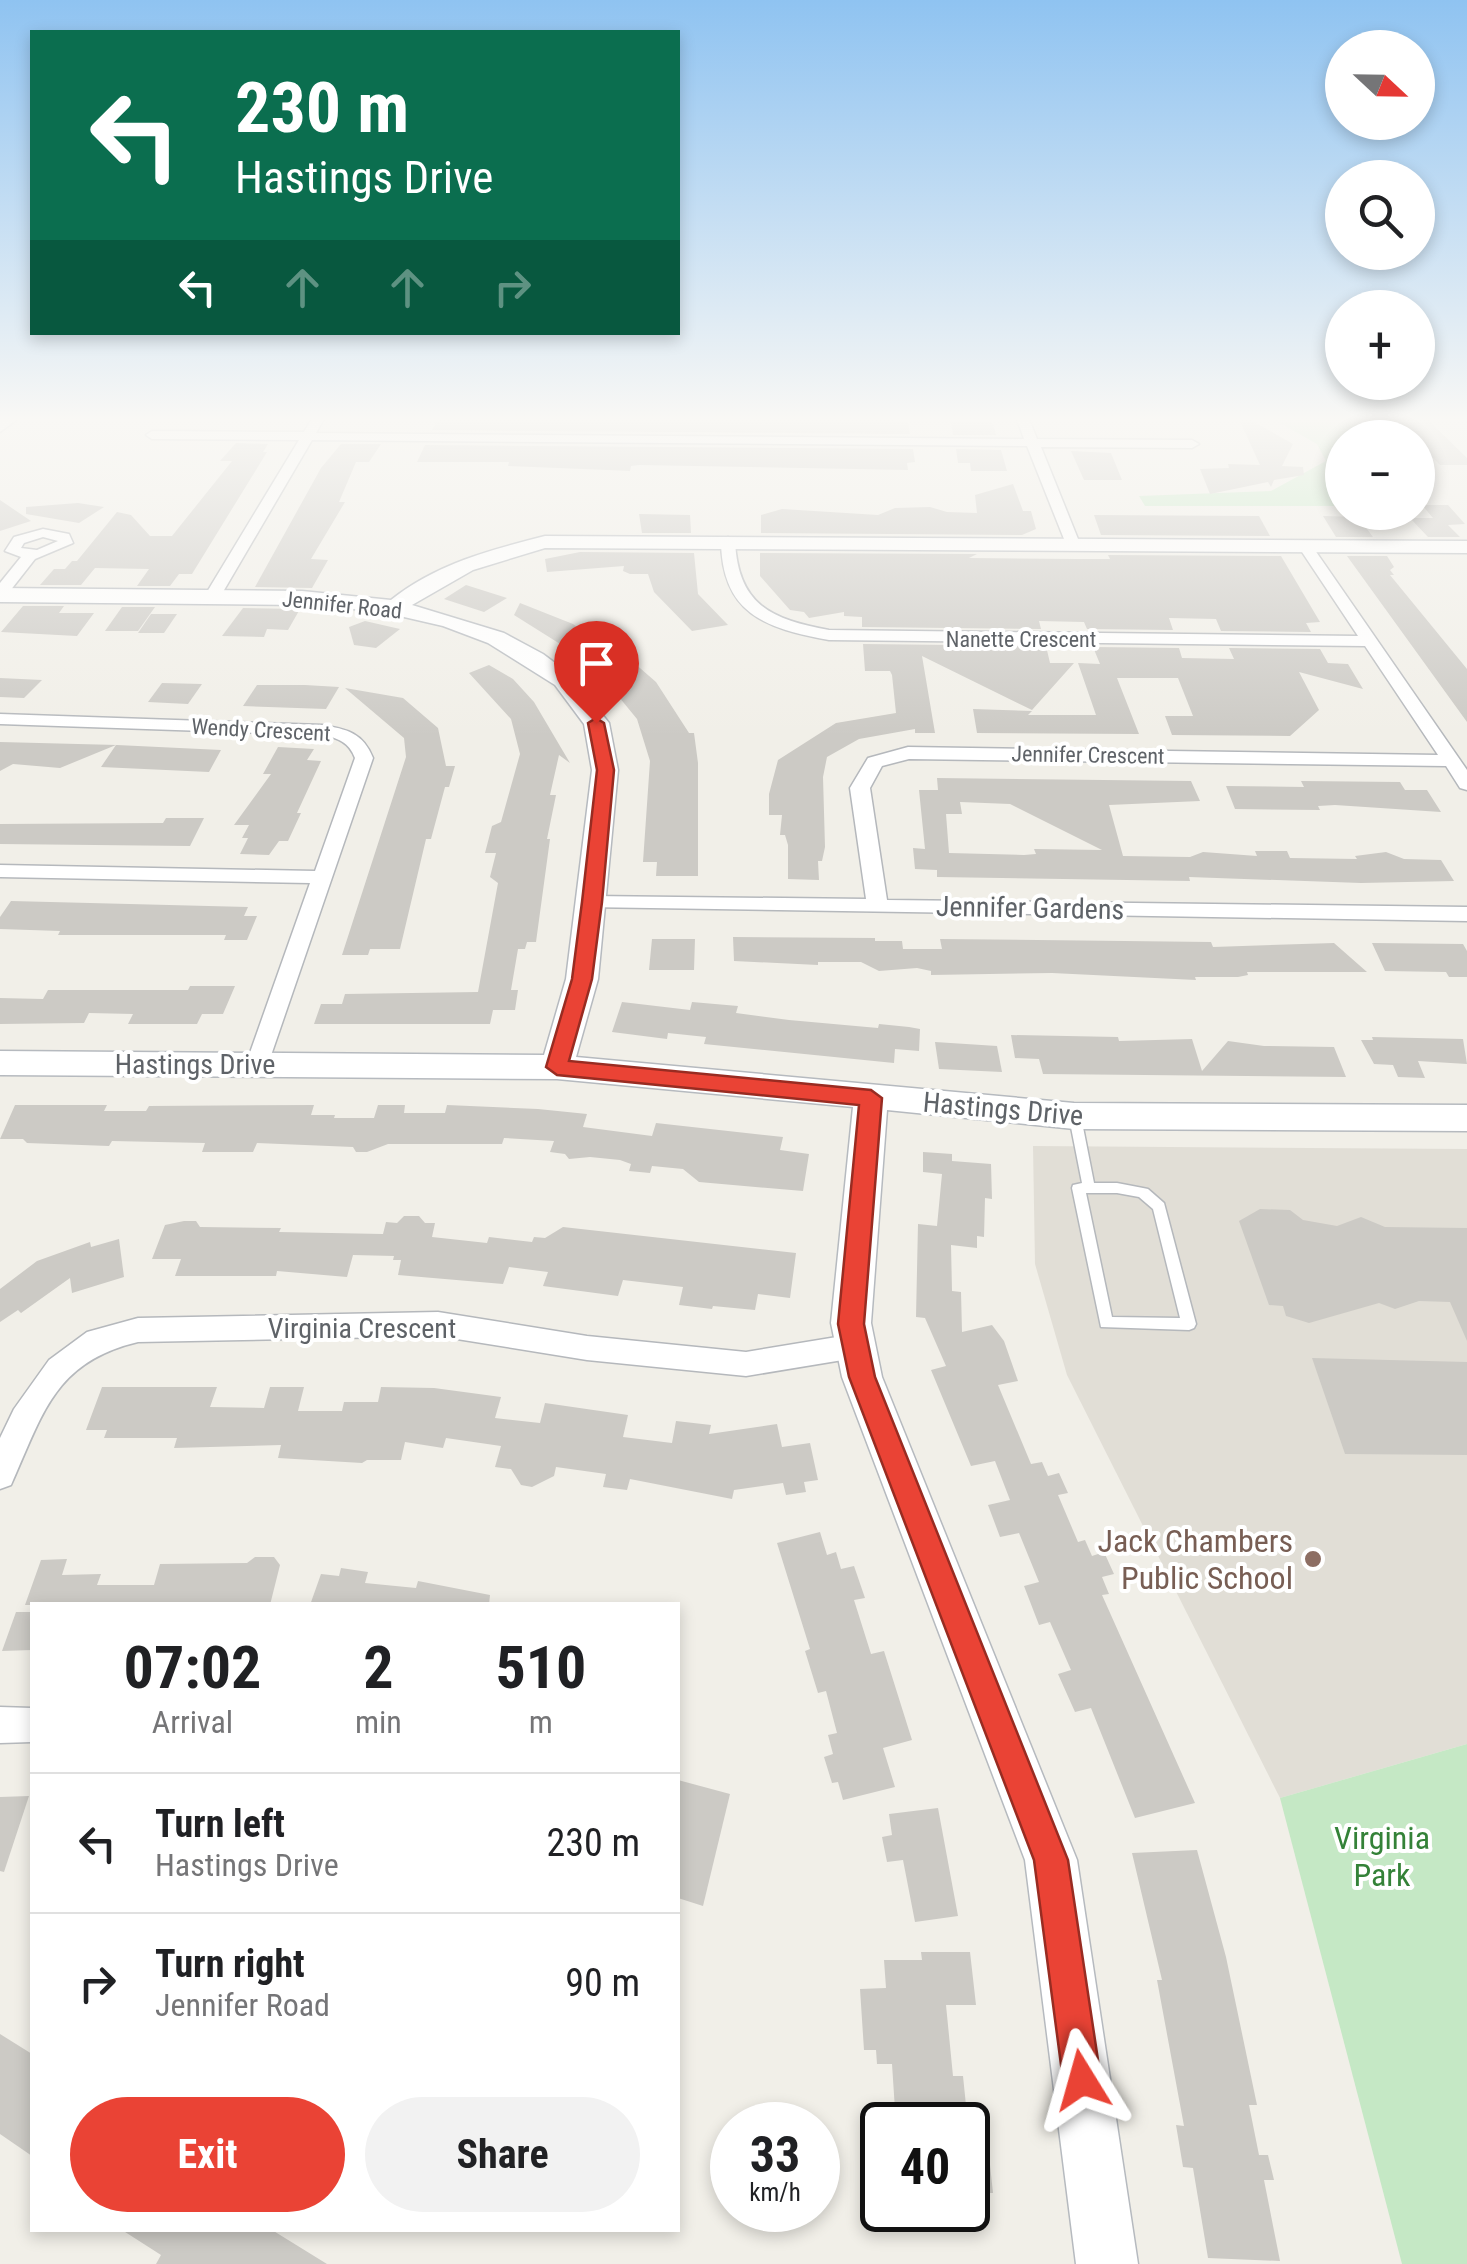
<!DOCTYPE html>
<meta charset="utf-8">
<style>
body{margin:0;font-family:"Roboto Condensed",sans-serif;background:#f2f2f2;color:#202124;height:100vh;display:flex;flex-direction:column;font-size:38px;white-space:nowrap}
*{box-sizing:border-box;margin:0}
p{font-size:32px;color:#757577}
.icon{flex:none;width:55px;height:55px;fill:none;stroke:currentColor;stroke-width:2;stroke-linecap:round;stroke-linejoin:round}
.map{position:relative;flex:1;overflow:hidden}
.side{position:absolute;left:30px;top:1602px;width:650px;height:630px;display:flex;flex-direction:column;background:#fff;border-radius:0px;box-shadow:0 5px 15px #0003}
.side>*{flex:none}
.banner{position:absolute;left:30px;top:30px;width:650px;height:305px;border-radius:0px;box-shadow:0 5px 15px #0003;background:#0b6e4f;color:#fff;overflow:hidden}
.needle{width:65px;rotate:112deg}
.fabs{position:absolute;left:1325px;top:30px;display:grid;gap:20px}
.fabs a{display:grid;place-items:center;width:110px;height:110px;border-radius:50%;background:#fff;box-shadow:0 5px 15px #0003;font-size:50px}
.speed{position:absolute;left:710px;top:2102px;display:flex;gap:20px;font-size:50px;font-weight:700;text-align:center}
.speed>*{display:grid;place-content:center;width:130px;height:130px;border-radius:50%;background:#fff;box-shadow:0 5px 15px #0003;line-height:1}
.speed small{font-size:25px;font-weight:400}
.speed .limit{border:5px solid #111;border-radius:15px;background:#fff;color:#111}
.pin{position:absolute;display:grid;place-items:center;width:85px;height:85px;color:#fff;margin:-102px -42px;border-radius:50% 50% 50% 0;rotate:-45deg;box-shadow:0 0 10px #0007}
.pin .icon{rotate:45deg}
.me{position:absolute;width:110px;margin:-55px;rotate:352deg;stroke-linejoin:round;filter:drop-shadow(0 0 8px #0008)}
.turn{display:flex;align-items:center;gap:35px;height:210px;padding:0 40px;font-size:45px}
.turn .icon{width:130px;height:130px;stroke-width:2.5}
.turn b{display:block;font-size:70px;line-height:85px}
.lanes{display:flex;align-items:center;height:95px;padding:0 40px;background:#0003;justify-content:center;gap:50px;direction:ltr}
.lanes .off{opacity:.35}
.eta{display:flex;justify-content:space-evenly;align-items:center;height:170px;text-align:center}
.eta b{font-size:60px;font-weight:700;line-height:70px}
.action{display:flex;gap:20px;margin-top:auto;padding:20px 40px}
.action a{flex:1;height:115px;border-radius:60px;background:#ea4335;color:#fff;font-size:40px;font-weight:700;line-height:115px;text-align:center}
.action a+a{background:#f2f2f2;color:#202124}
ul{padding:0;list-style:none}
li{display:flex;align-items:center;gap:30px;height:140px;padding:0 40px;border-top:2px solid #e0e0e0}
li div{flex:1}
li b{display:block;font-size:38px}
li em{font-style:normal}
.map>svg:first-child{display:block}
</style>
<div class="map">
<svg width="1467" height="2264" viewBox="0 0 1467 2264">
<rect width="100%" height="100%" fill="#f1efe8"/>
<polygon fill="#e1ded6" points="1033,1146 1467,1149 1467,1744 1280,1798 1067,1375 1035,1264"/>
<g fill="#c5e8c5">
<polygon points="1273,419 1343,419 1383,437 1342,438 1342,506 1145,506 1139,496 1271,491 1326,461 1317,444"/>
<polygon points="1467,1744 1467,2264 1402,2264 1280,1798"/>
</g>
<g fill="#cccac5" fill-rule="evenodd">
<polygon points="438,419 893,419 894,422 908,422 910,434 432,430"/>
<polygon points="1239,419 1249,419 1293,444 1282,466 1303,467 1304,475 1274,480 1271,487 1268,482 1210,494 1200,469 1229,468 1228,464 1260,465"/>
<polygon points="1395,420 1428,420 1467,458 1467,465 1440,465 1418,443 1418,438 1412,438"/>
<polygon points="951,421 988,421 993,424 996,435 953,435"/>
<polygon points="236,443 268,444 263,452 267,452 192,574 179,574 170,586 137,586 149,569 95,568 81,585 40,585 54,569 65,569 72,561 77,561 117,512 131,515 150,536 172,536 232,461 220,461"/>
<polygon points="341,444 381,444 369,462 356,462 339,502 345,502 311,559 328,560 312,588 255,587 321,468"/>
<polygon points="425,445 913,449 915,462 907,463 908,470 639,465 631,466 630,471 608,470 508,466 509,462 417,462"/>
<polygon points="956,449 1001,450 1007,471 971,471 970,463 958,463"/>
<polygon points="1071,451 1111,453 1122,480 1084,480"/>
<polygon points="1013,484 1023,511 1031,511 1036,529 1022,535 761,533 761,515 782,509 878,515 895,508 930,507 947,512 977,513 975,495"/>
<polygon points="0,500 31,521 0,531"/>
<polygon points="78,503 104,507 79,523 26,514 26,507"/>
<polygon points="1422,505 1448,505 1465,524 1448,525 1460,537 1428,537 1410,518 1433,518"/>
<polygon points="639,514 690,515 691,533 642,533"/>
<polygon points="1094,515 1259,516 1270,536 1101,535"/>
<polygon points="1323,516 1358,517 1373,537 1336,537"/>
<polygon points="580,552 694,553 698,594 728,625 692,631 654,592 648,574 630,574 623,571 624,566 547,572 545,559"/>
<polygon points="760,553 977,554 969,558 1077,559 1110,559 1108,555 1281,556 1320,622 1306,623 1311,632 1221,631 1216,619 1169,618 1173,630 1087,629 1084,622 1039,621 1041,629 862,627 862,617 844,616 844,612 809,618 804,612 790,610 760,576"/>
<polygon points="1347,556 1387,556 1394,567 1390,570 1394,575 1390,575 1467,669 1467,722"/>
<polygon points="466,585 507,598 484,612 444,599"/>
<polygon points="520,603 573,624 623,660 633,662 656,682 689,733 694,733 698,763 698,876 656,876 657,862 643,862 650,761 637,719 592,664 514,615"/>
<polygon points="23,606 64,606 59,613 94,613 77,636 1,632"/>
<polygon points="122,607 155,607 138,631 105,631"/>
<polygon points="243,608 300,609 288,630 267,629 264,637 222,636"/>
<polygon points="151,614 177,614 164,633 138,633"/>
<polygon points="365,621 400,629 376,648 354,645 349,627"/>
<polygon points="863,644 1046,646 1050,663 1074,663 1032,710 922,656 935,733 915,733 915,729 859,739 827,757 823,777 825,847 822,861 818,861 819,880 788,879 788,845 785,835 780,835 782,815 769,815 769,794 778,760 836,723 896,713 892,675 890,671 865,671"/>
<polygon points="1093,647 1179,648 1182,658 1234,659 1229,648 1320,649 1328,663 1348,664 1363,689 1299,672 1319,710 1290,736 1172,735 1165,716 1193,716 1178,678 1117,678 1139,734 977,733 973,709 1032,711 1028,715 1096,715 1078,663 1100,664"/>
<polygon points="489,665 513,679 534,702 570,763 559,755 550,795 556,795 547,839 550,839 536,942 527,942 525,949 518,949 511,990 518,990 515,1010 493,1010 490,1024 314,1024 321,1004 342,1004 345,994 478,992 498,883 490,877 496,853 485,853 492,826 501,822 520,754 511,719 469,673"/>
<polygon points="0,678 42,680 24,698 0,697"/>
<polygon points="162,683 202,684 188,704 148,702"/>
<polygon points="257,685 305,685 339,687 326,709 243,706"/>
<polygon points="345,688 403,698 438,728 446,766 455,766 449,787 445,787 431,839 426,839 400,949 370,949 368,955 342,955 406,757 404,738"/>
<polygon points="0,742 117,745 221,750 209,772 101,767 116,745 60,768 13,764 0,771"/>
<polygon points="278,747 314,749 307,760 321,761 297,813 301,813 288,841 279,841 269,855 240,854 248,838 242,838 249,825 234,825 271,774 263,774"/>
<path d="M937,778L1191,781L1200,801L1109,805L1123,856L1190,857L1203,852L1257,856L1255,851H1287L1290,858L1357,859L1355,856L1386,852L1404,859L1441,860L1454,881L1361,883L1189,877L1190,881L937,877V870L915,869L913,848L925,849L919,790H938ZM960,802L1010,804L1102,850L1034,849L1036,854L1024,855L949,853L946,814H962Z"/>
<polygon points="1301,781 1400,782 1405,790 1427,790 1441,812 1335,805 1318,806 1320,810 1235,809 1226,786 1304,787"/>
<polygon points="166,818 204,818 190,846 0,844 0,824 163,823"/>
<polygon points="11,901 248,907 244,916 257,916 247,940 224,940 226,935 58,935 60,931 0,929 0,917"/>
<polygon points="733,937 875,938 875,941 902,941 903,949 942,949 940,939 1211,942 1213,947 1334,943 1367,972 1247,972 1248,975 1238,977 1195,977 1196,980 1052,973 931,975 931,971 917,968 879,971 861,962 818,962 818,965 734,961"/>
<polygon points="652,939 695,939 694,970 649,970"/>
<polygon points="1372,943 1463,944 1467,951 1467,977 1449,977 1446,972 1385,971"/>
<polygon points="190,986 235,986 223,1014 202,1014 197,1024 128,1024 133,1014 89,1013 84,1023 0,1024 0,998 43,999 48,990 188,990"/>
<polygon points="622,1002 690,1010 692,1002 738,1006 736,1013 789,1020 878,1028 879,1024 909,1027 920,1029 919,1051 895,1049 894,1063 704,1044 706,1037 668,1033 667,1039 612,1032"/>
<polygon points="1011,1035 1118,1037 1119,1041 1192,1039 1202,1071 1228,1041 1264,1046 1334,1047 1346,1077 1043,1074 1039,1059 1015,1058"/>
<polygon points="1372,1037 1463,1039 1467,1064 1418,1061 1425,1078 1398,1077 1393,1065 1374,1064 1361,1040 1373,1040"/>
<polygon points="935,1042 997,1046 1002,1072 939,1069"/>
<polygon points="15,1105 107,1105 104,1111 146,1111 149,1106 314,1105 311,1115 335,1115 334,1118 374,1118 378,1105 405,1105 404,1113 445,1113 447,1105 538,1109 587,1114 583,1127 652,1136 656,1123 783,1137 780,1150 809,1154 803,1191 699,1182 683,1169 652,1166 650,1173 629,1171 631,1164 620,1160 590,1157 569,1159 565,1154 550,1152 554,1141 504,1138 502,1144 388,1144 367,1152 356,1152 353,1147 257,1143 253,1152 202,1152 205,1143 112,1141 109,1146 27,1143 23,1139 0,1139"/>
<polygon points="923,1152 952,1154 952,1161 991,1164 992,1199 985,1198 984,1237 977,1236 977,1248 951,1245 952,1291 961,1292 962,1332 992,1325 1004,1341 1018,1381 998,1385 1031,1464 1042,1462 1048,1476 1059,1473 1068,1493 1058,1495 1078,1542 1085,1540 1092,1556 1104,1552 1114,1574 1102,1577 1109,1594 1102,1595 1195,1803 1135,1818 1091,1708 1075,1712 1058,1674 1071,1670 1050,1622 1039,1625 1024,1586 1039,1582 1019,1533 1000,1537 988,1505 1010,1500 995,1461 971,1466 931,1370 946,1366 925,1318 916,1317 918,1224 937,1226 942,1174 923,1172"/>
<polygon points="1260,1209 1290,1210 1303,1220 1337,1226 1361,1217 1385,1227 1467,1228 1467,1341 1450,1302 1419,1301 1395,1309 1379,1303 1309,1323 1286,1316 1283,1306 1269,1305 1239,1221"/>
<polygon points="404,1216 419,1216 425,1223 435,1223 432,1237 487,1243 489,1237 532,1242 534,1237 545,1238 563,1227 796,1253 790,1298 758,1294 755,1310 713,1306 712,1309 679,1305 683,1287 623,1280 618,1296 543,1286 548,1272 509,1267 503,1284 398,1275 401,1260 393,1260 394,1256 353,1255 347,1277 277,1271 276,1276 175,1276 181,1259 152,1259 165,1225 184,1221 196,1221 200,1227 281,1228 279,1232 383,1234 386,1222 397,1223"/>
<polygon points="119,1239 124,1277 72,1293 70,1278 21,1313 18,1310 0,1322 0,1289 37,1261 90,1242 91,1247"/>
<polygon points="1312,1358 1467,1362 1467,1455 1345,1454"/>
<polygon points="102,1387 217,1387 210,1407 264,1408 270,1387 304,1387 298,1411 342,1411 344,1402 378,1402 381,1387 434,1388 501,1397 495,1418 540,1423 545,1403 628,1415 623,1437 672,1443 676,1421 711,1425 709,1434 777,1424 782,1447 810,1443 818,1480 804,1482 806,1492 786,1495 783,1483 734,1490 732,1499 630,1479 627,1490 603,1487 606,1474 556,1467 554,1476 532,1487 521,1485 511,1469 495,1467 501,1446 446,1438 443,1448 405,1442 401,1460 367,1460 362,1463 278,1458 281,1445 174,1448 177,1438 104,1438 107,1430 86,1430"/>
<polygon points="820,1532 827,1555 836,1552 841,1569 854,1566 865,1598 854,1600 871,1654 884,1651 912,1740 883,1748 895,1787 843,1800 838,1782 832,1783 824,1757 833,1754 828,1735 837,1733 826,1691 818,1693 805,1651 810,1649 777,1543"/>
<polygon points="255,1557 274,1557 280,1565 270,1605 25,1605 41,1560 67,1559 62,1575 101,1574 97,1585 154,1585 160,1564 247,1563"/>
<polygon points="341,1568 368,1572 365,1583 416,1588 418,1581 490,1595 489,1605 310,1605 321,1574 339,1576"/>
<polygon points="16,1612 32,1612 32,1650 2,1651"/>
<polygon points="678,1780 730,1794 703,1906 678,1898"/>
<polygon points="29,1796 4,1872 0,1871 0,1797"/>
<polygon points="938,1808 958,1916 915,1922 903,1860 887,1862 882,1837 892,1835 889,1814"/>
<polygon points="1197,1850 1226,1957 1257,2105 1249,2105 1259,2155 1268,2155 1274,2180 1264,2180 1280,2261 1208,2258 1193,2168 1183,2167 1176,2125 1184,2126 1157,1980 1162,1980 1132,1853"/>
<polygon points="921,1952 970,1952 976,2005 946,2005 953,2076 963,2076 968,2125 896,2125 892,2064 877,2064 876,2050 864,2050 860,1989 886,1988 884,1960 922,1960"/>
<polygon points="0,2034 32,2054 32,2156 0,2134"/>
<polygon points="968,2137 987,2137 993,2193 968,2193"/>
<polygon points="122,2230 272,2230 327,2264 156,2264 161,2255"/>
</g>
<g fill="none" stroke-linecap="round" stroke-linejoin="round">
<g stroke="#b5b8bc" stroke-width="3">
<path id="lane" d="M1075,1113L1081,1117L1094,1183H1117L1143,1188L1148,1189L1164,1203L1196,1324L1194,1328L1189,1330L1101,1327L1072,1188L1073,1185L1082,1183L1069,1117ZM1086,1193H1117L1139,1197L1153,1209L1180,1318L1112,1317Z"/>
</g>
<g stroke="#b5b8bc" stroke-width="3">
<g id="street">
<polygon points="312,419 324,419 316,433 1024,439 1017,419 1029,419 1037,439 1192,440 1199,444 1192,448 1041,447 1080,544 1073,548 1066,544 1027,446 312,440 220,597 206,600 204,597 299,440 152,439 146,435 152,431 304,432"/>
<path d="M43,529L69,534L73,543L35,559L6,596L0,598V583L21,557L5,551L14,537ZM43,537L58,541L37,550L21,548L24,543Z"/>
<path d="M728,537L735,541C738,605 771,619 829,630L1358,636L1298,546L1310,543L1467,770V790L1460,788L1446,766L909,759L882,766L870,788L887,900L1467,907V921L585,907L581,902L585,897L592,896L866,899L850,788L868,758L908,747L1438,755L1365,646L829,640C765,628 722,614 721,541Z"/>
<path d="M0,714L322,725C347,729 363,733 373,758L266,1070H250L246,1064L310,883L0,877V865L315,871L355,758C349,742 338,738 322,735L0,724Z"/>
<path d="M438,1312L587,1336L746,1352L855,1334L865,1337L869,1346L865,1355L855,1358L746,1376L587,1360L438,1336L138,1342C54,1362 43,1414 11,1485L0,1489V1438L14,1409L49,1360L87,1332L138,1318Z"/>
<polygon points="0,1707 32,1708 32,1742 0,1743"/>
</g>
</g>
<g stroke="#b6babf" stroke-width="3">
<g id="secondary">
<polygon points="0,419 17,419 0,432"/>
<path d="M545,536L1467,541V553L545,548L473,570L412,605L504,633L543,654L571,675L609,723L618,770L598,979L576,1057L1074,1103L1467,1105V1131L1074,1129L887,1110L871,1323L882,1377L1077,1860L1138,2264H1076L1025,1860L842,1377L831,1323L853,1107L557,1079L0,1075V1051L544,1055L566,979L592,770L584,724L555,685L488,643L443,626L378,611L302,605L0,602V588L302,591L391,600C436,564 490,550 545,536Z"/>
</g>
</g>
<use href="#lane" fill="#fff" fill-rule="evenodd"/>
<use href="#street" fill="#fff" fill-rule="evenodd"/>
<use href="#secondary" fill="#fff" fill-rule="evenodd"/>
</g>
<linearGradient id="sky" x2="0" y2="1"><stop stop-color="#8fc3f1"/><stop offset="0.57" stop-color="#f9f8f5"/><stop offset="1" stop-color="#f9f8f5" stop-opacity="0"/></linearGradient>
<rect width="1467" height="736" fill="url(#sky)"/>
<polygon fill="#ea4335" stroke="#982c22" stroke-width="2.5" points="596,718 604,723 614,770 602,902 592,979 569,1061 871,1090 882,1098 864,1324 875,1377 1068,1860 1101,2080 1095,2094 1082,2099 1068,2094 1063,2080 1034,1860 849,1377 838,1324 859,1105 557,1075 546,1067 572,979 582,902 597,770 588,723"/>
<circle fill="#8d6e63" stroke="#fff" stroke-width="4" cx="1313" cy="1559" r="10"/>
<g text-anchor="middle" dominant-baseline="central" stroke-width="8" stroke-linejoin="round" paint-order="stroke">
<g font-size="22" fill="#5f6368" stroke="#fff">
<text transform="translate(342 605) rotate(6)">Jennifer Road</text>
<text x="1021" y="639">Nanette Crescent</text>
<text transform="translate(261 730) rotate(3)">Wendy Crescent</text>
<text transform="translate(1088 755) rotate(1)">Jennifer Crescent</text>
</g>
<g font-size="28" fill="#5f6368" stroke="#fff">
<text transform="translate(1030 908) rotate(1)">Jennifer Gardens</text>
<text x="195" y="1064">Hastings Drive</text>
<text transform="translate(1003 1109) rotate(5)">Hastings Drive</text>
<text x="362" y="1328">Virginia Crescent</text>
</g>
<g font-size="32" fill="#785e54" stroke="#fff" text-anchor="end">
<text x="1293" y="1541">Jack Chambers<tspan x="1293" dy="37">Public School</tspan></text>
</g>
<g font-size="32" fill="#348238" stroke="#fff">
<text x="1382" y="1838">Virginia<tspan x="1382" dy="37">Park</tspan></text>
</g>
</g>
</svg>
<div class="fabs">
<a><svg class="needle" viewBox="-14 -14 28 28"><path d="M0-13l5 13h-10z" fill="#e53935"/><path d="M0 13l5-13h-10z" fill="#757577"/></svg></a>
<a><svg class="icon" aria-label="search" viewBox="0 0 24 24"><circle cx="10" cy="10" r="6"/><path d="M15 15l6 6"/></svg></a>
<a>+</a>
<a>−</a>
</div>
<div class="speed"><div>33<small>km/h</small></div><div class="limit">40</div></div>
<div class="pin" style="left:596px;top:723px;background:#d93025"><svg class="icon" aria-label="arrive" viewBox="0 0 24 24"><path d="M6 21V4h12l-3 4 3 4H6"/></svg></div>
<svg class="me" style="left:1082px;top:2080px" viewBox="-20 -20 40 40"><path d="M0-17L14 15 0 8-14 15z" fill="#ea4335" stroke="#fff" stroke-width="4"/></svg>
<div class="banner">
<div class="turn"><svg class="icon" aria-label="left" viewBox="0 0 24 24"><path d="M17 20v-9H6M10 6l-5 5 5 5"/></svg><div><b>230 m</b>Hastings Drive</div></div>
<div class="lanes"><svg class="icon" aria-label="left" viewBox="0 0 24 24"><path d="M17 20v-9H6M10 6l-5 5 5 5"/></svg><svg class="icon off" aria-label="ahead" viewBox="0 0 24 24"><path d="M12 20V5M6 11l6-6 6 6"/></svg><svg class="icon off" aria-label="ahead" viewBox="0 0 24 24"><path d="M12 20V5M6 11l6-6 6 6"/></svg><svg class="icon off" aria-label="right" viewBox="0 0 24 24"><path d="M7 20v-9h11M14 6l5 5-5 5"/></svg></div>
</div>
<section class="side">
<div class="eta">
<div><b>07:02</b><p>Arrival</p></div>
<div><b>2</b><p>min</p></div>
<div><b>510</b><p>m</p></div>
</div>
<ul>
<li><svg class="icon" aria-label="left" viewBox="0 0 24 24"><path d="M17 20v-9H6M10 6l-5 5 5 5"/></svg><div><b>Turn left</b><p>Hastings Drive</p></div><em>230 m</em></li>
<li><svg class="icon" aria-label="right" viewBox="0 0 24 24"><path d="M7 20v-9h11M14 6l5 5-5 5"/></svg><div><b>Turn right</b><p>Jennifer Road</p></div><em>90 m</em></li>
</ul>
<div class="action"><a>Exit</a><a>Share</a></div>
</section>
</div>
